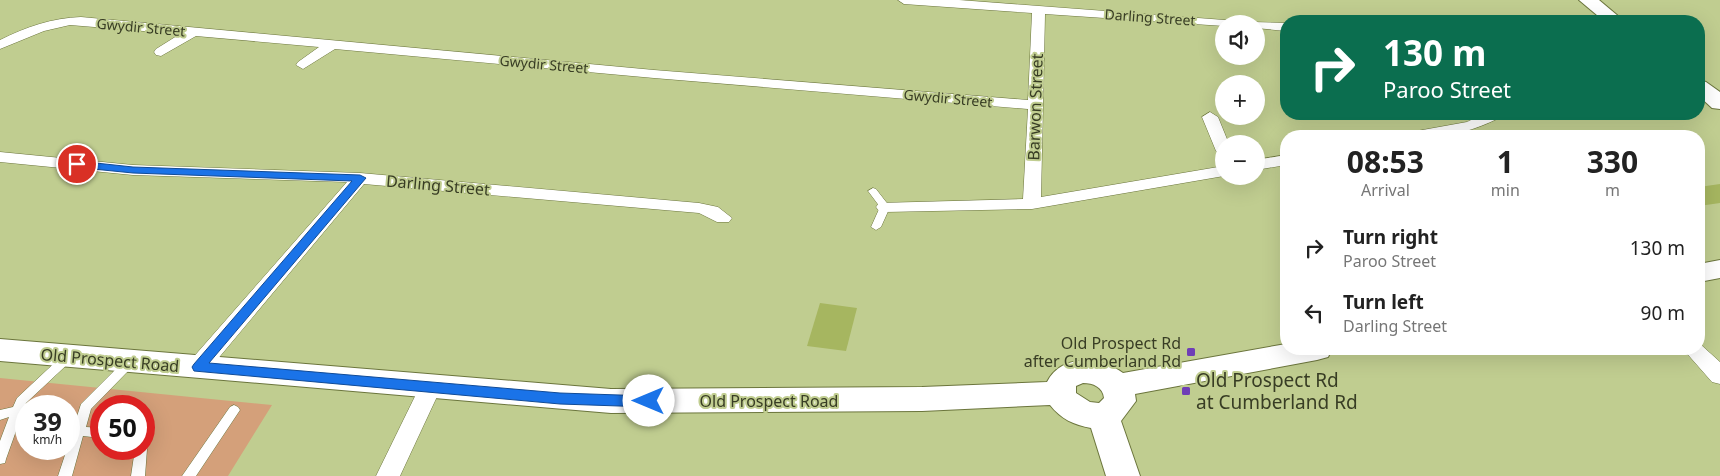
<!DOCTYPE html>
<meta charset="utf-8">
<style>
body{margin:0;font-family:"Noto Sans",sans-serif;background:#f6f6f6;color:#222;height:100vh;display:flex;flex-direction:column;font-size:19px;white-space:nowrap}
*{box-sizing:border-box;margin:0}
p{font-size:16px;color:#767676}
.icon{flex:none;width:28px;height:28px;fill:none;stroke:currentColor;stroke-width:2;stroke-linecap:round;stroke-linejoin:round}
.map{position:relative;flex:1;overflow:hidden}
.details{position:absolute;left:1280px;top:130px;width:425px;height:225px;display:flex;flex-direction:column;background:#fff;border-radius:20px;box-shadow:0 5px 20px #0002}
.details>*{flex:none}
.top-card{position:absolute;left:1280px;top:15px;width:425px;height:105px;border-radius:20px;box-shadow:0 5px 20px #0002;background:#0b6e4f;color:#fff;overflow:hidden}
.controls{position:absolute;left:1215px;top:15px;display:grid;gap:10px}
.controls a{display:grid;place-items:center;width:50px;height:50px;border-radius:50%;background:#fff;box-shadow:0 5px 20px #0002;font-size:25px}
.speed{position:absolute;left:15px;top:395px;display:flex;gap:10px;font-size:25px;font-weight:700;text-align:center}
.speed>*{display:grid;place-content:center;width:65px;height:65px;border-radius:50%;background:#fff;box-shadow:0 5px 20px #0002;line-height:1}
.speed small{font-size:12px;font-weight:400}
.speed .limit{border:8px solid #d22;background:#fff;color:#111}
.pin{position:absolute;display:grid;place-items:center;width:42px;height:42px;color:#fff;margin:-21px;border:2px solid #fff;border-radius:50%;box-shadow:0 1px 5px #0007}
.me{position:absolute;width:55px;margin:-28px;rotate:270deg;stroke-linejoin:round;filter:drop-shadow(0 0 4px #0008)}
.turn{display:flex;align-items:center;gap:18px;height:105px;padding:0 20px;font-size:22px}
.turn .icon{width:65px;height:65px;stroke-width:2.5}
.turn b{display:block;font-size:35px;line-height:42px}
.eta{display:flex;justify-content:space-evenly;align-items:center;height:85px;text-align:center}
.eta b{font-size:30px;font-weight:700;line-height:35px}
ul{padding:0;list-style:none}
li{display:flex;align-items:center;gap:15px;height:65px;padding:0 20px}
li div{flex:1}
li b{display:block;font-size:19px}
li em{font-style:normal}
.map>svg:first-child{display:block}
</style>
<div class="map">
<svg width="1720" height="476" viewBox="0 0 1720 476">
<rect width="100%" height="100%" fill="#c0cd90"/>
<path fill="#d4a07a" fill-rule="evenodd" d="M0,378L272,405L228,476H0ZM26,406H69V449H26ZM101,406H144V449H101Z"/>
<g fill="#a6b660">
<polygon points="1720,184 1720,203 1699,206 1699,187"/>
<polygon points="820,303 857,308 846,351 807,346"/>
</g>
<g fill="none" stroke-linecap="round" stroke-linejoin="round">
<g stroke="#6b753c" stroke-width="1">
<g id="lane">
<polygon points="873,188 876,189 890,207 881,227 876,230 871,227 880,207 868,191"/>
<polygon points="68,353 72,354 74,357 72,360 26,403 6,459 5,463 0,464 0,441 9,417 0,420 0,410 13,407 17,398 64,354"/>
<polygon points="129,359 133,360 135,363 133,366 91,409 86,427 101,428 101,438 83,436 72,476 58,476 67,449 69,449 69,441 81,404 125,360"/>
<polygon points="234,405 238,407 240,410 196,476 182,476 230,407"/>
<polygon points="144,445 147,449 145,476 131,476 135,449 144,449"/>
</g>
</g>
<g stroke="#6b753c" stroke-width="1">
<g id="street">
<path d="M898,0H959L1251,22L1286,23V31L1256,28V24H1224V26L1045,14L1041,197L1224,166V176L1032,209L885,212L879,211L876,207L879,203L1023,199L1028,109L654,78L335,49L303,69L296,65L298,62L319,47L196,36L161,56L156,55L154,52L156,49L180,34L70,25L44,31L0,49V40C26,27 52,18 81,17L654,70L1028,100L1032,13L904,4Z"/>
<polygon points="1210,112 1218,117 1229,144 1224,144 1224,156 1216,151 1202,117"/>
<path d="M1483,114H1503L1501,117C1470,133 1443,138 1409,136L1417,131L1467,122Z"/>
<polygon points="0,152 133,165 360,173 699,203 718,207 732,218 729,222 717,222 699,213 364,184 206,373 198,375 190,373 187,367 190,361 347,182 133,175 0,162"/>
<polygon points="1286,155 1286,165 1256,170 1256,160"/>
<polygon points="1699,343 1720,362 1720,384 1712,382 1683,349 1699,349"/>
<polygon points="430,380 438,382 441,388 400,476 376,476 422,382"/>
</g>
</g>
<g stroke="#6b753c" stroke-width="2">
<g id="secondary">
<polygon points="1579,0 1599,0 1624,21 1604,21"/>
<polygon points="1699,80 1706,82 1720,92 1720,109 1712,108 1699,96"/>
<polygon points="1720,260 1720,278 1699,282 1699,264"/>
<path d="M0,339L611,389L922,387L1047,382C1061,354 1100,356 1123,373L1286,344V349H1332L1328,357L1317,360L1135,394L1136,401L1121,421L1140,476H1106L1091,428C1074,425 1061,419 1050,405L922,411L611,413L0,361ZM1083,383C1093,383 1103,387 1104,398L1099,403L1090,402L1076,393V386Z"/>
</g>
</g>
<use href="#lane" fill="#fff" fill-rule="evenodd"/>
<use href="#street" fill="#fff" fill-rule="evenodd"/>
<use href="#secondary" fill="#fff" fill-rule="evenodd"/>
</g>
<polygon fill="#1a73e8" stroke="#114b97" points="77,161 133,167 360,175 366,178 209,363 560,393 649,396 656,401 649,407 560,404 194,371 192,367 194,364 352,181 133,173 73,167 72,164"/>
<g fill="#6f3eb6" stroke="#c0cd90" stroke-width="2">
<rect x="1186" y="347" width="10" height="10" rx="2.5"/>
<rect x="1181" y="386" width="10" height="10" rx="2.5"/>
</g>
<g text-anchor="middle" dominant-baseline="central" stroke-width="4" stroke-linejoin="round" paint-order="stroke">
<g font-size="14" fill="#383d24" stroke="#c0cd90">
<text transform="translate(1150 17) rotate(4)">Darling Street</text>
<text transform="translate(141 27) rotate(5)">Gwydir Street</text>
<text transform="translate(544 64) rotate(5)">Gwydir Street</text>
<text transform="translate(948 98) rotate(5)">Gwydir Street</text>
</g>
<g font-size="16" fill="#383d24" stroke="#c0cd90">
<text transform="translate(1035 107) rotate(-88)">Barwon Street</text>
<text transform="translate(438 185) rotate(5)">Darling Street</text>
<text transform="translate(110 360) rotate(5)">Old Prospect Road</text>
<text x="769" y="401">Old Prospect Road</text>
</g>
<g font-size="16" fill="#383d24" stroke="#c0cd90" text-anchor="end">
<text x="1181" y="343">Old Prospect Rd<tspan x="1181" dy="18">after Cumberland Rd</tspan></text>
</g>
<g font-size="19" fill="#383d24" stroke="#c0cd90" text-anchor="start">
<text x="1196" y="380">Old Prospect Rd<tspan x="1196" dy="22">at Cumberland Rd</tspan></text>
</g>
</g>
</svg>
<div class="controls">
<a><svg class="icon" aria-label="sound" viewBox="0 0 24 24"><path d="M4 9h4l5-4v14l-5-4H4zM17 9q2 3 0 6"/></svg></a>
<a>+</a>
<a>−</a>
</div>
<div class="speed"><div>39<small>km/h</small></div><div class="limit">50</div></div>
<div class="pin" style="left:77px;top:164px;background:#d93025"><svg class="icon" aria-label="arrive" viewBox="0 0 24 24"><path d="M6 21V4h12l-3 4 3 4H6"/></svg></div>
<svg class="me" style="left:649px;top:401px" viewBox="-20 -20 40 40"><circle r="19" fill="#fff"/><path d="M0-13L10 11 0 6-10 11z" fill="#1a73e8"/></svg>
<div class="top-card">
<div class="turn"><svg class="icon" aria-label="right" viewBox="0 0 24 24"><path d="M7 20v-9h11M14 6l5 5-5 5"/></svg><div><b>130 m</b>Paroo Street</div></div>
</div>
<section class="details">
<div class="eta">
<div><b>08:53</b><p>Arrival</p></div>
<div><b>1</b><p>min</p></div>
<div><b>330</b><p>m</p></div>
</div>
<ul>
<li><svg class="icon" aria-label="right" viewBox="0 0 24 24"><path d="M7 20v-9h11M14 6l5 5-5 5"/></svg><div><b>Turn right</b><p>Paroo Street</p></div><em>130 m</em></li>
<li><svg class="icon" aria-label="left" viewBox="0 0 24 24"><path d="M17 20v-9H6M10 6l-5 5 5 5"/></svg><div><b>Turn left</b><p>Darling Street</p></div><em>90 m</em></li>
</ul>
</section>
</div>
